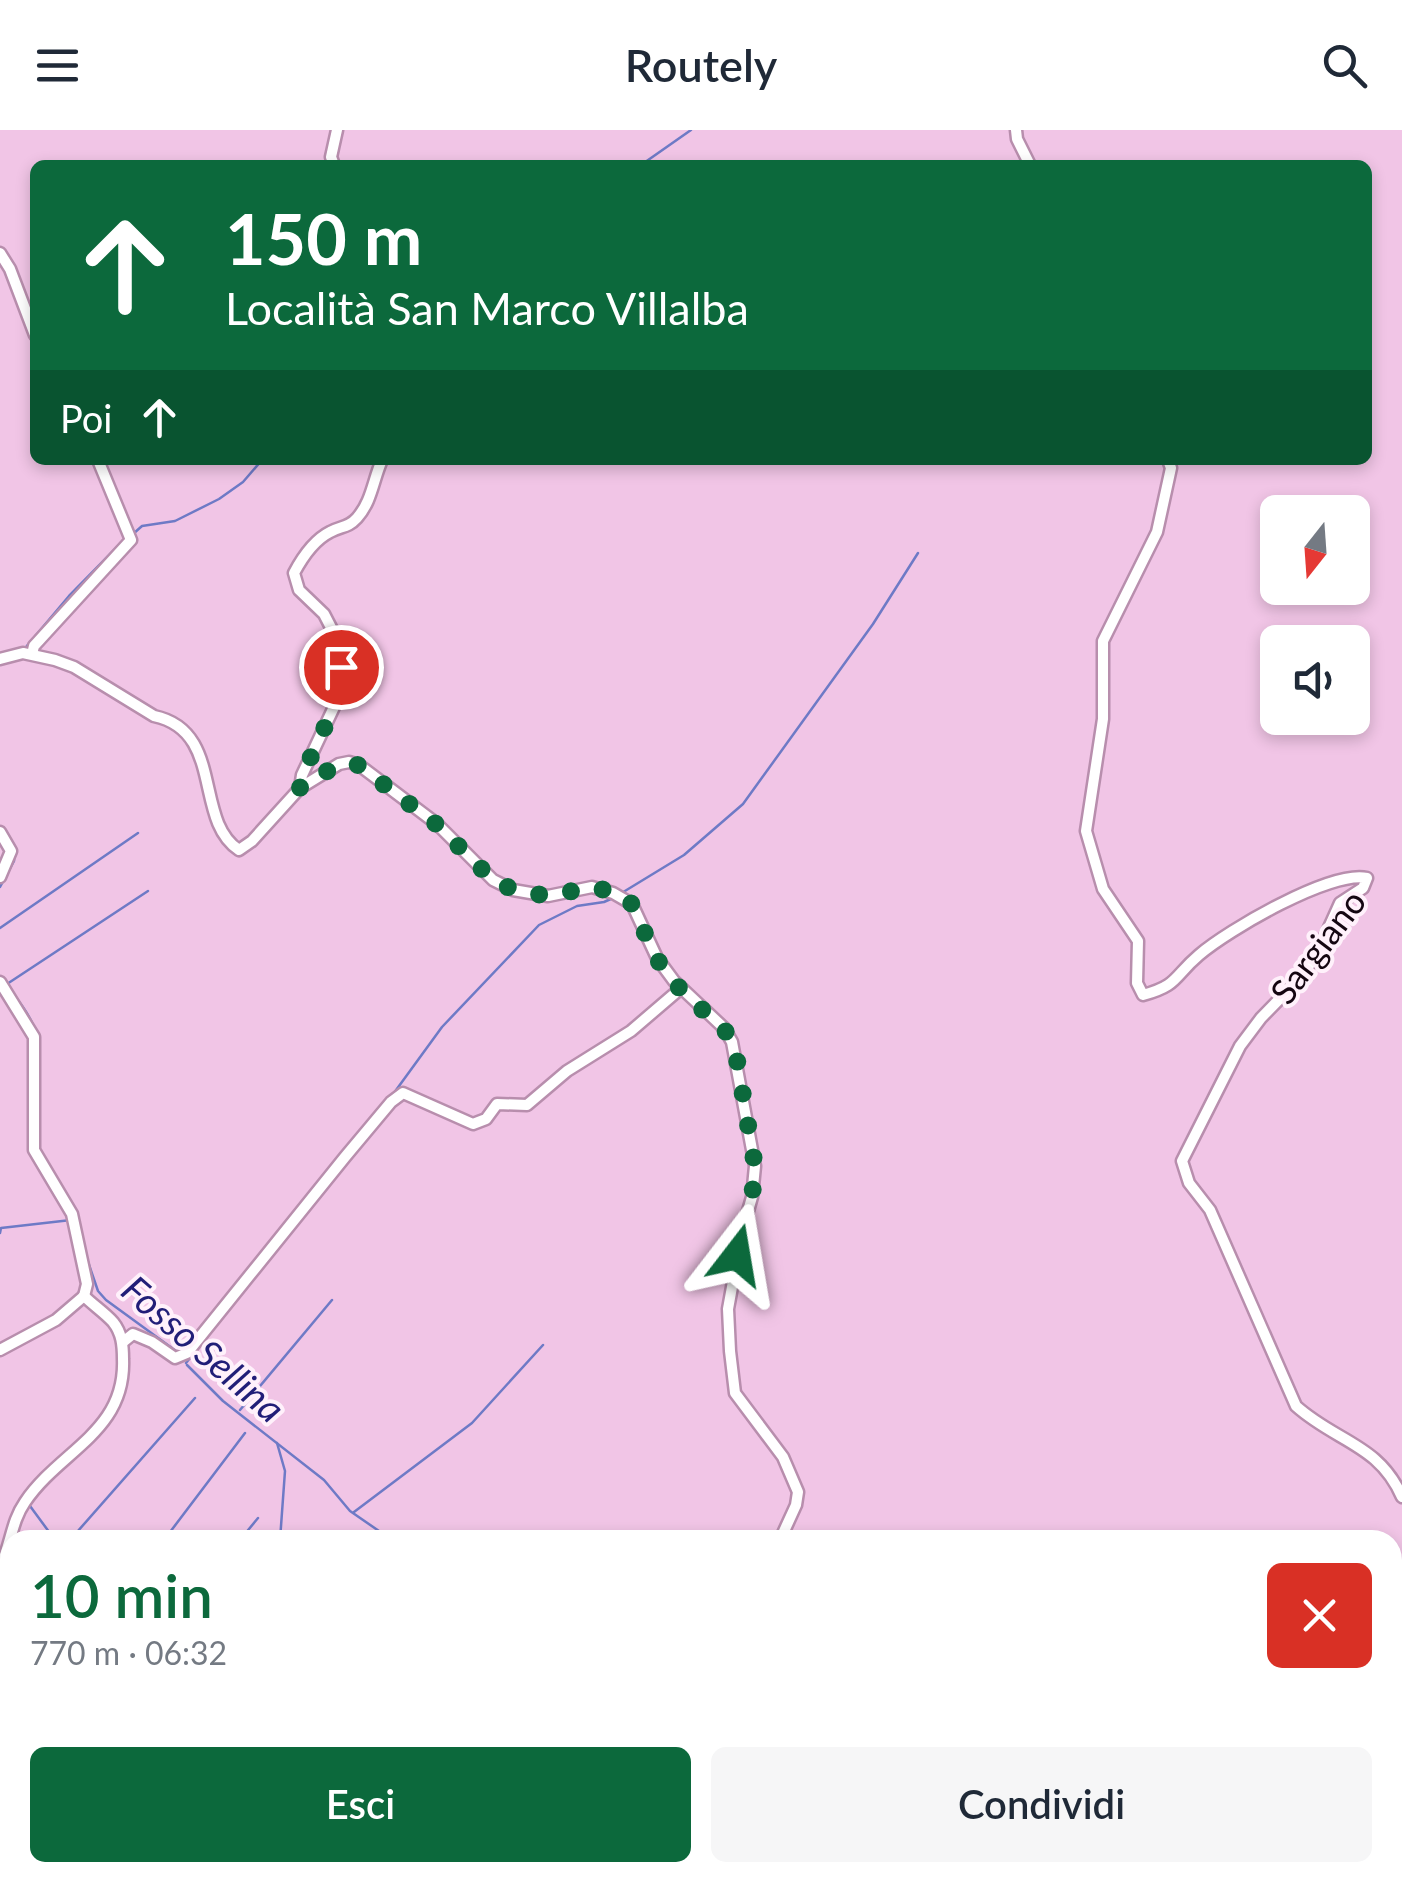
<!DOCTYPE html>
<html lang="it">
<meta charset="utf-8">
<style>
body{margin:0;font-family:Lato,sans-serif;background:#f6f6f7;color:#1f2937;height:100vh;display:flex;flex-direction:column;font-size:38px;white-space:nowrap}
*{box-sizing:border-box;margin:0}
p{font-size:32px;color:#747a83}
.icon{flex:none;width:55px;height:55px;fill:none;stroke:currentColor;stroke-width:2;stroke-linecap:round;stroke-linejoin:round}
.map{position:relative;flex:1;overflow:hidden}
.side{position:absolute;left:0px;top:1400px;width:1402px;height:352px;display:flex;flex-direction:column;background:#fff;border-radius:30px 30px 0 0;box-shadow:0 5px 15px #0003}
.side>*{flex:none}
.guide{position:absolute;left:30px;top:30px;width:1342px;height:305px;border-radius:15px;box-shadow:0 5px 15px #0003;background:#0c693c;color:#fff;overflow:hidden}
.needle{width:65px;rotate:197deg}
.controls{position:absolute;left:1260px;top:365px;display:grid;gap:20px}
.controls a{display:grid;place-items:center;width:110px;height:110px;border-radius:15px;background:#fff;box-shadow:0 5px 15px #0003;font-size:50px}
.pin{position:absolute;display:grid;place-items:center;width:85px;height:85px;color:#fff;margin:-42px;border:5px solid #fff;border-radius:50%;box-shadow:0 2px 10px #0007}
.me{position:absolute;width:110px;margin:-55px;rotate:14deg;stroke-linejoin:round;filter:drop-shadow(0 0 8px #0008)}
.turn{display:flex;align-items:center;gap:35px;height:210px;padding:0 30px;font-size:45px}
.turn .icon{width:130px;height:130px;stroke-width:2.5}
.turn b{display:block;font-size:70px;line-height:85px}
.then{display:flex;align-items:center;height:95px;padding:0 30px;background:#0003;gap:20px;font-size:38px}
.round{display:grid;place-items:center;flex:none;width:105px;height:105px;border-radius:15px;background:#f6f6f7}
.head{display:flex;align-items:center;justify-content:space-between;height:170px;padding:0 30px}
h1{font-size:60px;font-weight:600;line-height:75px;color:#0c693c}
.button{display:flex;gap:20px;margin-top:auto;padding:20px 30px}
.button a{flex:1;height:115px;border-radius:15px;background:#0c693c;color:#fff;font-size:40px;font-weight:600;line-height:115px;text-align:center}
.button a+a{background:#f6f6f7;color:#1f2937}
header{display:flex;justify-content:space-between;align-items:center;height:130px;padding:0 30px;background:#fff;font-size:45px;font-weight:600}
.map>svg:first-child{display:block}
</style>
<header><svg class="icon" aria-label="menu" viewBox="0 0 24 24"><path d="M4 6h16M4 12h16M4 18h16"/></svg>Routely<svg class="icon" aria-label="search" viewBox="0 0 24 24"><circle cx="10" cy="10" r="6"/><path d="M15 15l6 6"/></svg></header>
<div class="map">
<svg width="1402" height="1752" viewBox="0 0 1402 1752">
<rect width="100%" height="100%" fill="#f1c5e6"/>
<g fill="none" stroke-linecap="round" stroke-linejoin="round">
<g stroke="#6e7ac6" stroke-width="2.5">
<polyline points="641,35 691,0"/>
<polyline points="133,404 142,396 175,391 219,369 243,352 262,330"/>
<polyline points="26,517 69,466 126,408"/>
<polyline points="0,757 14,731 14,722"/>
<polyline points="620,764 684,725 743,674 873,494 918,423"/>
<polyline points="0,798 138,703"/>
<polyline points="7,854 148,761"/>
<path d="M13,864C33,888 42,908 39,938"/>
<polyline points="391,967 442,897 539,795 577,776 604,772 613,768"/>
<polyline points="55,1046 72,1074"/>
<polyline points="0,1103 1,1098 71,1090"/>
<polyline points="87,1129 98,1161 106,1170 176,1221"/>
<polyline points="186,1233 204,1210"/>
<polyline points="187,1235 223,1271 324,1350 350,1381 392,1410"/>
<polyline points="240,1280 332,1170"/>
<polyline points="277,1313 285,1341 280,1410"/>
<polyline points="30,1376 55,1410"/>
<polyline points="354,1382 472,1293 543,1215"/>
<polyline points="70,1410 195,1268"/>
<polyline points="142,1410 143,1410"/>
<polyline points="164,1410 245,1303"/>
<polyline points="240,1410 258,1388"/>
<polyline points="0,1603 10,1590"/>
<polyline points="0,1656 10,1644"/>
<polyline points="0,1686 10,1696"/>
<polyline points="62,1742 71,1752"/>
<polyline points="276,1742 277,1752"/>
<polyline points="176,1752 187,1742"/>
</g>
<g stroke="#b88ead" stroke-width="15">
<g id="minor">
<polyline points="1016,0 1017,9 1030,35"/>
<polyline points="334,35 331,27 337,0"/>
<polyline points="0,123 10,139 35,205"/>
<path d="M1168,330L1171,338L1157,402L1103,511V589L1086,701L1103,759L1138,811L1137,853L1143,865C1179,855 1173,847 1199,825C1228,800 1331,740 1367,748L1363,758L1340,773L1318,822L1302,846L1261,888L1240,916L1182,1031L1189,1053L1210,1080L1296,1276C1336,1312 1379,1314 1402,1367"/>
<polyline points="32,524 34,516 131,410 98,330"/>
<path d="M0,529L23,523L55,530L74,537L154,586C225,601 193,690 239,720L252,711L300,658L339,634L349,632L359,635L437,694L493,750L513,760L548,766L592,757L613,763L632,774L657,828L674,851L724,898L732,912L755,1036L752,1067L742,1102L728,1179L730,1221L735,1263L783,1327L798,1362L796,1375L780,1410"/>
<path d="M300,658L302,645L342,560L340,515L324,484L299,460L294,443C302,428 314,410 330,402C341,396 348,398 357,388C372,371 373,350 382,330"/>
<polyline points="0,702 11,721 0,747"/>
<polyline points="0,852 34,907 34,1020 72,1084 87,1154 84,1166"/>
<polyline points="123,1212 133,1204 152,1212 175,1228 187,1223 345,1027 391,972 403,963 473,994 486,989 497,974 527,975 567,941 631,901 680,859"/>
<polyline points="0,1220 56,1190 84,1166"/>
<path d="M0,1437C11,1416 11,1392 25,1372C60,1320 126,1302 123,1229C123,1216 122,1203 113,1192C105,1183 93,1175 84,1166"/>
<polyline points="702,1742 706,1752"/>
<polyline points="538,1752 545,1742"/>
</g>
</g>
<use href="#minor" stroke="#fff" stroke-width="10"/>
</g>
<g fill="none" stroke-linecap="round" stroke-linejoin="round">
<path stroke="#0c693c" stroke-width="18" stroke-dasharray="0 32.4" d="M341,537L342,560L302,646L300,658C320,650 336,627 358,635L436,694L493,750L514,760L548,766L592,757L614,762L632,774L656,828L684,864L724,898L736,924L755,1036L752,1067L737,1125"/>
</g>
<g text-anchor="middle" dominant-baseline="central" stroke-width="8" stroke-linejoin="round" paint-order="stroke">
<g font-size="35" fill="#140611" stroke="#fff1fb">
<text transform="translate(1317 816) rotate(-53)">Sargiano</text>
</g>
<g font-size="38" font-style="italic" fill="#211e78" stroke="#fff1fb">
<text transform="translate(204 1218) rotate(41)">Fosso Sellina</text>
</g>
</g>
</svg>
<div class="controls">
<a><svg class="needle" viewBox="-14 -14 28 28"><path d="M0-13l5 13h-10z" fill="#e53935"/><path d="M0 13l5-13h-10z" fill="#747a83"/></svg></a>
<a><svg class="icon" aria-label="sound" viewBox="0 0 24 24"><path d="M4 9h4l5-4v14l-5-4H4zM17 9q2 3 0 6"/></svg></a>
</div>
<div class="pin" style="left:341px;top:537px;background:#d93025"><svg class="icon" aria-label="arrive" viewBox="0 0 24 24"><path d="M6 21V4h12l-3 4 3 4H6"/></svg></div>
<svg class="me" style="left:737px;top:1125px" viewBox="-20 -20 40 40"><path d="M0-17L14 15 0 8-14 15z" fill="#0c693c" stroke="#fff" stroke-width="4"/></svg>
<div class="guide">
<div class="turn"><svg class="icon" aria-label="ahead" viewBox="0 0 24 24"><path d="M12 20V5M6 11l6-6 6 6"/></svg><div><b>150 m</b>Località San Marco Villalba</div></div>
<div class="then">Poi<svg class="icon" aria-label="ahead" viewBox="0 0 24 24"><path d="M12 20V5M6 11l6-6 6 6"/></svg></div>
</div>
<section class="side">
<div class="head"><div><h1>10 min</h1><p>770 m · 06:32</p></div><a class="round" style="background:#d93025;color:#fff"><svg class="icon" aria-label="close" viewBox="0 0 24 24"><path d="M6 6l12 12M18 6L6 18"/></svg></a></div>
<div class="button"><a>Esci</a><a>Condividi</a></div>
</section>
</div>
